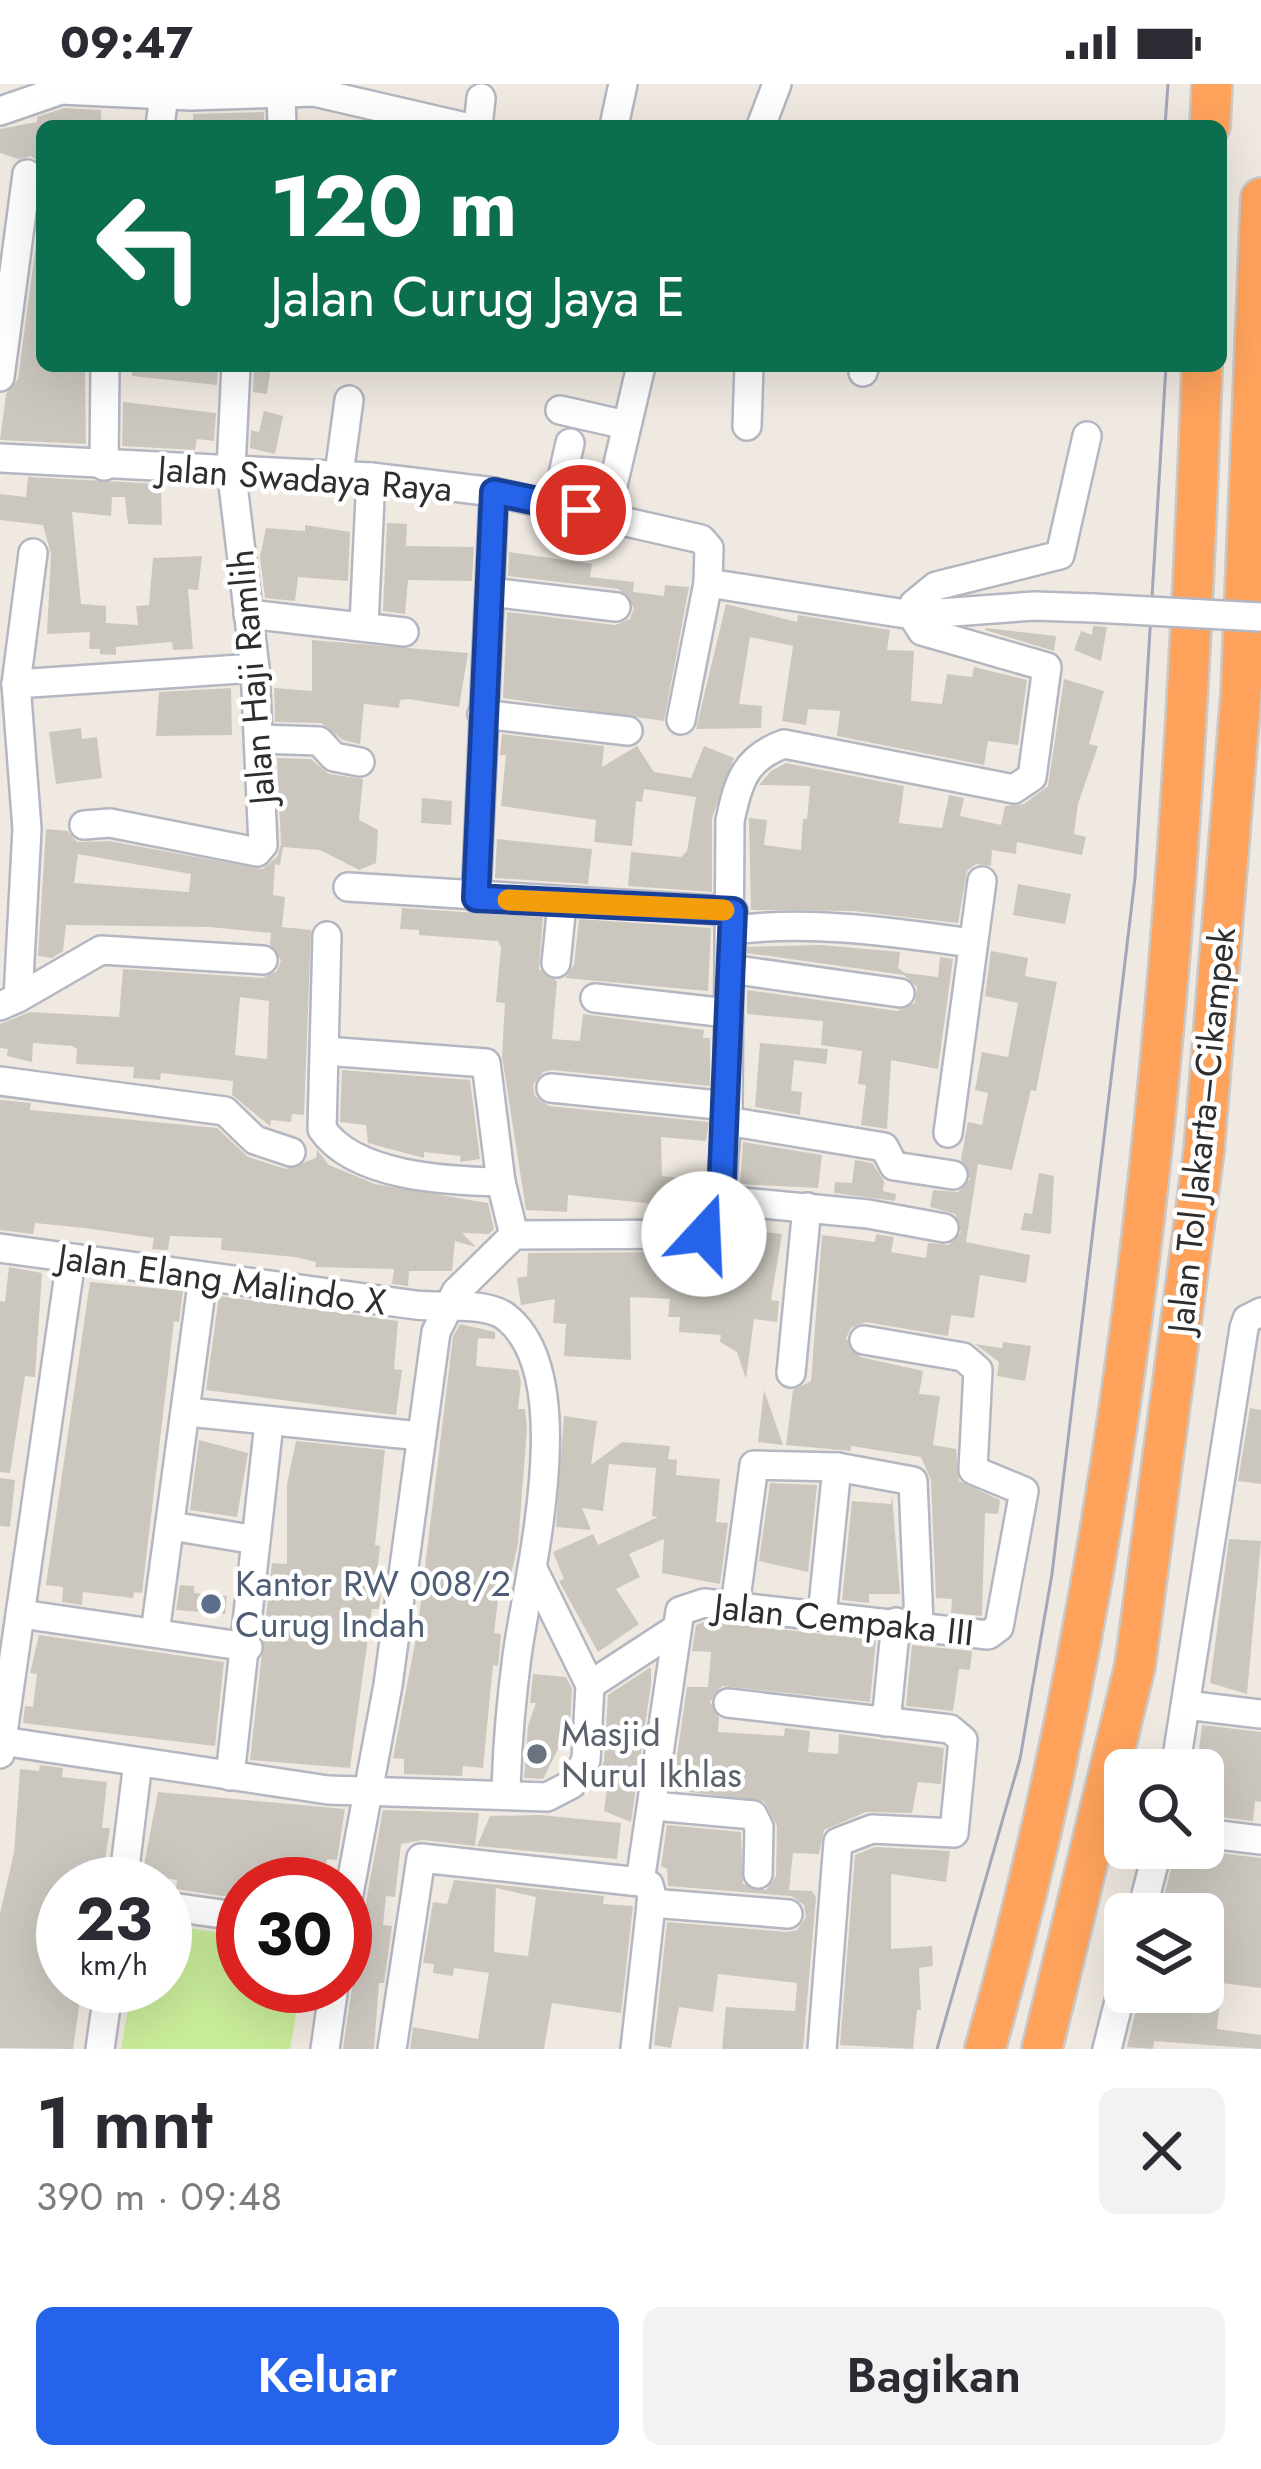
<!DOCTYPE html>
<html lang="id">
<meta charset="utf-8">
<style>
body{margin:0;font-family:Jost,sans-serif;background:#f2f2f3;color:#2b2b33;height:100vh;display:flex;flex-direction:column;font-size:45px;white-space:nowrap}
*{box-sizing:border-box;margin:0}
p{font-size:39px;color:#7c7c81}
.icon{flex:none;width:66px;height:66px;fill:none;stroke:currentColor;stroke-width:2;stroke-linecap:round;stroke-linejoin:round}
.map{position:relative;height:1965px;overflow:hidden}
.panel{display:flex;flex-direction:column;background:#fff;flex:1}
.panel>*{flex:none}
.hud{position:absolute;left:36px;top:36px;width:1191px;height:252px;border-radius:18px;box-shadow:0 12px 48px #0002;background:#0b6e4f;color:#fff;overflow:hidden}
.controls{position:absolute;left:1104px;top:1665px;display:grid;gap:24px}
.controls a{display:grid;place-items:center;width:120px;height:120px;border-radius:18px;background:#fff;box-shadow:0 12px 48px #0002;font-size:60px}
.speed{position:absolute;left:36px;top:1773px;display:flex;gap:24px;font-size:60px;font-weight:700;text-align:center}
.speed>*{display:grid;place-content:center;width:156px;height:156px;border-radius:50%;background:#fff;box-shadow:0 12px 48px #0002;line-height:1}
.speed small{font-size:30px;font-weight:400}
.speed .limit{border:18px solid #d22;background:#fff;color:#111}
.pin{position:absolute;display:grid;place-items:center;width:102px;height:102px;color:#fff;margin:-51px;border:6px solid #fff;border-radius:50%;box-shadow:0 3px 12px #0007}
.me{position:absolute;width:132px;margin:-66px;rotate:20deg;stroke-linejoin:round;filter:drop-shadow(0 0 9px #0008)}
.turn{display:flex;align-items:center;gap:42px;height:252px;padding:0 36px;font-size:54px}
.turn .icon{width:156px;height:156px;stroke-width:2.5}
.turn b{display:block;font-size:84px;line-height:102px}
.round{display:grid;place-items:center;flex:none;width:126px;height:126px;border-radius:18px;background:#f2f2f3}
.head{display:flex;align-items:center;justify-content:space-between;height:204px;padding:0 36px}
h1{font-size:72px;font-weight:600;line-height:90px}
.button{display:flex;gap:24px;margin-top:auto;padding:24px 36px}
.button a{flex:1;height:138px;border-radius:18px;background:#2563eb;color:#fff;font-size:48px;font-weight:600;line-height:138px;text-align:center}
.button a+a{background:#f2f2f3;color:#2b2b33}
.status{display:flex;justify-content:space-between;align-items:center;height:84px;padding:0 60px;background:#fff;direction:ltr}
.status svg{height:33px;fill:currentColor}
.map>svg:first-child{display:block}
</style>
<div class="status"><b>09:47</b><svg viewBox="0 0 49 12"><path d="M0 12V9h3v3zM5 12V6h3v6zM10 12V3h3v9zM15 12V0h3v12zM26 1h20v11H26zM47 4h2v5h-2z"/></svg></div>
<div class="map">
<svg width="1261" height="1965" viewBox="0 0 1261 1965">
<rect width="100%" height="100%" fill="#efe9e1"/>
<polygon fill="#c9ec9a" points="165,1840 243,1853 243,1902 301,1902 290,1965 121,1965 132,1902 165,1902"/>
<g fill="#cbc7bf" fill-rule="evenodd">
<polygon points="64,24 101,26 101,42 42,42 42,81 31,72 18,75 0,69 0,45 37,38 37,33"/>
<polygon points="264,28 264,42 193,42 193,30"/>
<polygon points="42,114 42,282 85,282 86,360 0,356 6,310 18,295"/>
<polygon points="132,282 218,282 217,301 132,292"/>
<polygon points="254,282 271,282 267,310 253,308"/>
<polygon points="123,318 216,329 214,357 197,355 195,366 122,362"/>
<polygon points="264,327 283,332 275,370 250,364 251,346 259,348"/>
<polygon points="28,393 161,400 162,441 128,440 125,413 112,413 111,432 72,428 81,520 106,522 106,539 138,541 136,522 149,521 153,474 202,472 198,506 188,505 193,565 173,566 172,558 116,563 116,571 100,570 100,565 89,565 90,548 47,550 51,470 43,441 0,436 0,410 26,413"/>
<polygon points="387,439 407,440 406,462 474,463 472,497 408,496 405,530 383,527"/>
<polygon points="305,441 350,448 348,497 298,493 295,517 265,514 260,473 266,444 305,447"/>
<polygon points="509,468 592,480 590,493 634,498 633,508 664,512 665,501 689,503 664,637 503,614 507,528 615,541 630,535 634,524 619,505 508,492"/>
<polygon points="726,520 797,538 798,531 890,546 887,566 914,567 911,617 942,620 947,590 972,593 974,583 1027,596 1018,661 988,657 984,681 837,652 840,627 808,625 806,641 782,637 793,562 750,553 739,620 762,622 761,644 696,645"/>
<polygon points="1093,542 1107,543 1101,577 1074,566 1081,547 1092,551"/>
<polygon points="986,544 1056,552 1054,567 985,546"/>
<polygon points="312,556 468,569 459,623 408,615 400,616 399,624 364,620 360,660 343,656 321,639 275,638 274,604 312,607"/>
<polygon points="1064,595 1104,607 1089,660 1098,662 1078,720 1074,750 1086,753 1082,771 1017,758 1016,770 992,766 991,782 976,780 967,787 958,839 853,827 751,826 749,734 767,736 764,761 801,766 803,735 807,735 810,702 759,701 771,687 786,679 904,702 899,739 942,744 949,711 964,714 960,732 1001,741 1005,722 1024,720 1048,702"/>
<polygon points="231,604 232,651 156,652 159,608"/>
<polygon points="81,644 82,655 97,653 102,694 56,700 49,648"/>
<polygon points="502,650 604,662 602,683 637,662 654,688 691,694 704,662 734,674 712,734 712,808 628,802 631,768 681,773 687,767 696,713 644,705 642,718 636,717 632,762 594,758 596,736 501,722 506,671 500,671"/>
<path d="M277,674L311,675L329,690L363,695L359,736L378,746L376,779L359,786L320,766L283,763L280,781L275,780L273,811L285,813L282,843L311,846L304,1031L292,1030L291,1038L271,1036L270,1042L232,1011L233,997L161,989L160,996L133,994L134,983L76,980L77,965L72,962L33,959L32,978L7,972L8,965L0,964V940L30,928L119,933L123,885L262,894L277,887L281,876L270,860L271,849L209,843L66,841L63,867L52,874L38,872L46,745L68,747L77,758L109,757L262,785L277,773L281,760ZM78,770L191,790L189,808L74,799ZM240,913L269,917L267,975L235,971Z"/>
<polygon points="422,714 452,717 451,741 421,739"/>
<polygon points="497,755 592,765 588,800 495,794"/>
<polygon points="1018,800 1071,810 1065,840 1013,831"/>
<polygon points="402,824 543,833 539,885 557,897 552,955 580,957 583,930 704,946 703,954 710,954 710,1002 553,986 543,988 533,1001 535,1012 549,1022 709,1038 706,1057 661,1053 662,1092 688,1095 684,1123 568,1111 567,1128 526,1126 502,972 505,919 496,918 501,863 498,857 419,851 419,846 400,845"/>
<polygon points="579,835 711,844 708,907 565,894 574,881"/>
<polygon points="821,861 900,868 898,884 905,889 938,893 940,873 953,875 938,985 891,976 887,1045 861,1041 866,1001 858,1000 862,967 821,961 823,937 747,930 747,906 897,927 915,919 917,903 904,891 747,869 747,863"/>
<polygon points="991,867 1028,874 1025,892 1057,898 1036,1007 1031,1006 1012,1086 978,1080 966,1158 1030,1171 1026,1199 980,1191 974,1234 951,1231 948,1252 866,1238 851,1244 846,1254 860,1273 923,1287 919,1310 940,1312 933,1361 956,1365 959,1397 1000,1416 998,1430 985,1429 982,1532 951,1529 952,1515 936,1514 931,1396 921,1373 851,1362 851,1367 786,1361 793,1306 811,1297 822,1151 875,1158 876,1150 894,1153 891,1168 926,1174 928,1159 949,1161 961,1148 955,1130 930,1123 933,1106 958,1108 970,1095 961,1075 968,1038 982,1041 988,1009 975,1006 982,968 1008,973 1018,919 985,912"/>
<polygon points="760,959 828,965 826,980 794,976 791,1007 802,1008 800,1031 755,1023"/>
<polygon points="342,986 470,996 480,1075 460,1078 461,1072 424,1068 424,1074 368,1059 366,1041 340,1038"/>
<polygon points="0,1016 31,1019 30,1026 217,1044 248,1073 286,1085 316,1074 317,1066 329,1081 375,1100 488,1119 494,1145 489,1150 462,1149 476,1163 455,1157 452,1187 409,1187 408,1202 392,1200 394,1185 315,1183 316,1178 295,1173 221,1166 222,1154 170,1152 168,1166 152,1165 154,1154 85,1144 35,1139 33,1150 0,1146"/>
<polygon points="743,1058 822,1071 818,1104 740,1100"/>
<polygon points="855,1076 872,1079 884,1097 883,1107 896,1110 895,1117 834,1109 835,1098 852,1099"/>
<polygon points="1039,1089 1054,1092 1051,1150 1021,1146 1024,1129 1032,1130"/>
<polygon points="763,1148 782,1150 771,1216 779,1217 777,1238 754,1235 746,1295 737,1268 720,1258 721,1251 679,1248 680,1233 668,1233 670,1215 630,1213 631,1276 564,1272 566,1240 553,1239 555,1215 521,1221 517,1194 527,1192 528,1169 669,1168 669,1173 727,1178 730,1153 762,1157"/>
<polygon points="9,1183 42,1189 35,1293 25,1292 10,1389 0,1388 0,1217 5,1218"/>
<polygon points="90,1198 183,1207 179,1238 174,1237 142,1509 134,1508 133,1514 83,1508 82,1521 62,1518 63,1503 46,1501"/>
<polygon points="219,1212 398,1237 394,1285 402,1286 396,1331 206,1306"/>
<polygon points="460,1240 495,1248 495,1255 478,1254 476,1282 518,1286 521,1297 518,1325 525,1325 527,1345 518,1460 507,1509 499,1508 494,1549 501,1550 500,1563 498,1582 493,1581 483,1684 463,1682 462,1692 404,1690 404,1675 393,1674 417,1549 453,1253"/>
<polygon points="1003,1258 1031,1262 1025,1297 997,1292 999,1278 975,1260 1002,1264"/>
<polygon points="764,1306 783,1361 758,1358"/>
<polygon points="1250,1324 1261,1326 1261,1400 1238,1397"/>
<polygon points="564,1332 597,1337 591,1381 622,1358 670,1362 668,1375 677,1376 676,1391 720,1395 716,1438 728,1439 720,1500 662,1489 664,1455 629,1470 640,1493 616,1505 639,1540 598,1568 559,1497 564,1495 553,1468 593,1450 598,1461 658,1433 652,1432 656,1384 609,1380 603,1427 582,1424 591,1446 556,1443"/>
<polygon points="199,1356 248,1369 237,1433 190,1426"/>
<polygon points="296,1357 385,1366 375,1461 380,1462 377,1489 383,1490 379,1525 372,1525 350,1684 250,1676 272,1479 287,1480 287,1400"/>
<polygon points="0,1394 15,1396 10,1443 0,1442"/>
<polygon points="770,1399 817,1401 808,1488 759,1477"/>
<polygon points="892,1411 900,1510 869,1510 869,1519 842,1516 852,1417 891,1420"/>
<polygon points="1229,1455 1261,1457 1247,1610 1210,1599"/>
<polygon points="180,1501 194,1502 194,1509 227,1512 225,1530 176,1526"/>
<polygon points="706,1537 876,1556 870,1618 722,1602 710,1618 719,1634 718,1648 784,1652 785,1644 810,1647 808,1668 838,1670 839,1650 944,1664 941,1700 918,1698 912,1729 866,1728 824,1746 819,1770 793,1769 789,1806 812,1807 816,1813 803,1965 722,1965 726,1923 795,1927 797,1899 718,1890 713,1928 679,1923 671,1964 654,1961 667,1838 787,1848 797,1846 806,1833 804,1821 791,1812 668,1802 667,1785 661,1782 667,1741 741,1748 743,1800 766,1806 776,1792 777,1742 764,1717 672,1706 687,1603 708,1603 711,1568 692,1567 696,1541"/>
<polygon points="39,1551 224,1578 215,1662 23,1639 25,1622 33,1623 37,1590 30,1589"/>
<polygon points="912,1561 972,1567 970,1586 959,1585 953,1627 906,1622"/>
<polygon points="651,1583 651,1600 631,1738 604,1727 608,1697 596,1695 604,1677 608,1611"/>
<polygon points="533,1590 566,1593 572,1605 570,1641 543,1695 524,1694 528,1642 536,1619 530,1619"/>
<polygon points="1202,1641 1261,1648 1261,1718 1255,1717 1253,1737 1203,1731 1203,1676 1198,1675"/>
<polygon points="40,1681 63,1684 62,1693 107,1698 102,1744 110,1744 101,1800 63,1800 63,1902 82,1902 73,1965 0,1964 0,1829 14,1769 20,1685 39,1687"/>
<polygon points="158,1708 345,1725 337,1776 327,1775 325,1800 243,1800 243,1815 176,1805 177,1796 142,1791"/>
<polygon points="383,1726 479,1729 475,1762 423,1756 401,1760 395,1813 386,1812 383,1841 392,1842 384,1899 379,1899 374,1965 343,1965 352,1903 345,1881 350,1881 363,1834"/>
<polygon points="540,1731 621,1739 617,1775 477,1762 490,1732"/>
<polygon points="875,1763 950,1767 946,1798 891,1790 891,1865 932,1862 933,1882 919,1884 921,1926 917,1926 913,1965 840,1961 855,1771"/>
<polygon points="1176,1764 1261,1774 1261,1904 1222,1899 1217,1945 1261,1951 1261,1965 1154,1957 1153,1965 1127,1963 1140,1908 1203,1908 1203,1830 1160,1830"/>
<path d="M454,1796L604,1812L603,1820L633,1822L621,1929L552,1919L544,1965H410L413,1943L478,1955L489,1889L454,1884L453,1892L433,1889L434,1880L423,1879L433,1818L447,1820ZM496,1804L536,1813L528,1872L494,1868Z"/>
</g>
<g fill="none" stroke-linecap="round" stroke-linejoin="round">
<g stroke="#b4b7c1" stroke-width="32">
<g id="minor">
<polyline points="281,12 282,42"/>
<polyline points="0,27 61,6 191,12 314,8 461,42"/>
<polyline points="160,42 164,11"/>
<polyline points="478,42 481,14"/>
<polyline points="614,42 623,0"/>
<polyline points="761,42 777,0"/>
<polyline points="863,288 865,282"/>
<polyline points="0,293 27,90"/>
<polyline points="560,326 626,341"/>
<polyline points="747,342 749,282"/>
<polyline points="0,374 371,393 494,408 701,455 709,464 708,499 681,636"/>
<polyline points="104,382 105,282"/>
<polyline points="339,390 349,316"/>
<polyline points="556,421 570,359"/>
<polyline points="606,431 641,282"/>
<polyline points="708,499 912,531 1034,522 1093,524"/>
<polyline points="491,508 616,523"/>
<polyline points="248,530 404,548"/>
<polyline points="912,531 914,520 936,502 1060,471 1087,352"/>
<polyline points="364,540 371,393"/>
<polyline points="16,600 33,469"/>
<polyline points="482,630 628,647"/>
<polyline points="259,655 319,657 334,673 360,678"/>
<polyline points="84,741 110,739 257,768 263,761 255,584 231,384 236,282"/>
<polyline points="348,803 733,827"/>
<polyline points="476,814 494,408"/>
<path d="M732,846C813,836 891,848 972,859"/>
<path d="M327,852L322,1045C355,1093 448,1097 501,1098L514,1151"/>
<polyline points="556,879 562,820"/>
<polyline points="730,885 900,909"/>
<polyline points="18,914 101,866 263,876"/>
<polyline points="595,914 727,929"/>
<polyline points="0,922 18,914 27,745 16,600 255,584"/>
<polyline points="325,967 486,979 501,1098"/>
<polyline points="0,997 225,1027 255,1056 291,1068"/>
<polyline points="551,1004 728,1022"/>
<polyline points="727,1037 884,1063 894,1082 953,1091"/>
<polyline points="948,1049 982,797"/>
<polyline points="721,1116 868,1130 944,1144"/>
<path d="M0,1164L416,1221C441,1224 486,1217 506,1233C581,1292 528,1491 517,1572C511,1618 507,1663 506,1710"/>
<polyline points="791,1289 807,1123"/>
<polyline points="188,1328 420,1352"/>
<polyline points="171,1442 256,1456"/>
<polyline points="735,1522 754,1381 837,1383 913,1397 919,1540"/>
<polyline points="21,1530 248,1563"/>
<polyline points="822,1532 837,1383"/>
<polyline points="155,1549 203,1193"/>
<polyline points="590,1601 676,1545"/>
<polyline points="728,1619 950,1645 963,1656 954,1749 872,1745 838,1758 822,1965"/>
<polyline points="1186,1621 1261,1630"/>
<polyline points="886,1638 896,1538"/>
<polyline points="2,1657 328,1706 547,1713 572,1700 586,1676 590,1601 533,1485"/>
<polyline points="0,1670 71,1176"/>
<polyline points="1175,1686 1244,1244 1247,1235 1261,1228"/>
<polyline points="230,1692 269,1339"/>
<polyline points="654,1722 753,1731 759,1743 758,1790"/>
<polyline points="1203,1749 1261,1756"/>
<polyline points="640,1798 680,1527 704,1519 988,1551 999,1543 1024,1407 973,1386 978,1286 963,1273 864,1256"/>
<polyline points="123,1800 138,1678"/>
<polyline points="651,1819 788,1830"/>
<polyline points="165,1822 243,1833"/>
<polyline points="1141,1830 1158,1764"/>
<path d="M345,1831L388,1601L436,1248L456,1208L514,1151L708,1150L719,1135L728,1022L730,737C738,698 745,674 784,660L1014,705L1032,693L1047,583L922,547L912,531"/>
<polyline points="100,1965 109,1902"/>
<polyline points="325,1965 334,1902"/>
<polyline points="392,1965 421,1774 640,1798"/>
<polyline points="635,1965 652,1812 649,1801 640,1798"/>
<polyline points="1107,1965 1125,1893"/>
</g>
</g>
<g stroke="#c9c9c9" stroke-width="44">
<g id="highway">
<polyline points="1210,42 1212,0"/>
<path d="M985,1965C1141,1418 1182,848 1202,282"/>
<polyline points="1042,1965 1135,1582 1204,1066 1241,611 1261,114"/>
</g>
</g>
<use href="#minor" stroke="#fff" stroke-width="27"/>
<use href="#highway" stroke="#ffa35c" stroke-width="39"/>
<g stroke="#a3a6b8" stroke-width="3">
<polyline points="1165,42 1168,0"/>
<polyline points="937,1965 1020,1675 1052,1490 1135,794 1166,282"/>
</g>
<g stroke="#b4b7c1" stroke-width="32" stroke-linecap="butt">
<polyline id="minor-bridge" points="1093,524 1261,533"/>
</g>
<use href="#minor-bridge" stroke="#fff" stroke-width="27"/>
</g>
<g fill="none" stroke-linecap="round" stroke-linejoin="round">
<g stroke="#184099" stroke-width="30">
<polyline id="route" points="581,426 494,408 476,814 733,827 721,1116 715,1143 704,1150"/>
</g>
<use href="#route" stroke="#2563eb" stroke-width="21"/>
<polyline stroke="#f59e0b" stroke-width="21" points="508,816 724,826"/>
</g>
<circle fill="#5c6f8a" stroke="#fff" stroke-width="4.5" cx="211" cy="1520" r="12"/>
<circle fill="#6b7280" stroke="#fff" stroke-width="4.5" cx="537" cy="1670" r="12"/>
<g text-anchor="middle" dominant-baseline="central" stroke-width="9" stroke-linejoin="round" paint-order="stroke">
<g font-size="36" fill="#2e2e2e" stroke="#fff">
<text transform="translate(305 394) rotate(4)">Jalan Swadaya Raya</text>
<text transform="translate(251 593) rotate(-95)">Jalan Haji Ramlih</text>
<text transform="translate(1201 1046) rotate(-84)">Jalan Tol Jakarta–Cikampek</text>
<text transform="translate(222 1195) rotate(8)">Jalan Elang Malindo X</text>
<text transform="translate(844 1535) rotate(6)">Jalan Cempaka III</text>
</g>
<g font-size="36" fill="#4e5e75" stroke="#fff" text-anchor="start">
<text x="235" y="1499">Kantor RW 008/2<tspan x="235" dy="41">Curug Indah</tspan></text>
</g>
<g font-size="36" fill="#5b616d" stroke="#fff" text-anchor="start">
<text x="561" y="1649">Masjid<tspan x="561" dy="41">Nurul Ikhlas</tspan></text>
</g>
</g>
</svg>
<div class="controls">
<a><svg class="icon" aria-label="search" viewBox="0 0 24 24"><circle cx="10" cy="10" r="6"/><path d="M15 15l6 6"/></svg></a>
<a><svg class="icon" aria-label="layers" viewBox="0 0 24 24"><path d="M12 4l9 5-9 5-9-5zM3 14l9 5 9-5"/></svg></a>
</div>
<div class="speed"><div>23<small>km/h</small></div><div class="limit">30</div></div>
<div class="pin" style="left:581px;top:426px;background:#d93025"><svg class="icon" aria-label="arrive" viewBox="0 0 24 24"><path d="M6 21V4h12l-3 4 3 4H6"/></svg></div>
<svg class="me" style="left:704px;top:1150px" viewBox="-20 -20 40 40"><circle r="19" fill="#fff"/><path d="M0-13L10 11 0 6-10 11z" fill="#2563eb"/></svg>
<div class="hud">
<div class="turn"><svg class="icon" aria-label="left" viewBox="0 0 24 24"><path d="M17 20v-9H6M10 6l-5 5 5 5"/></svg><div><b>120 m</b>Jalan Curug Jaya E</div></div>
</div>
</div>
<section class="panel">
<div class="head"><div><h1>1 mnt</h1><p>390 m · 09:48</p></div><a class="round"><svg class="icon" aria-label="close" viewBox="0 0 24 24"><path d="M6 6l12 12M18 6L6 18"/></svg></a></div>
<div class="button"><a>Keluar</a><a>Bagikan</a></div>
</section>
